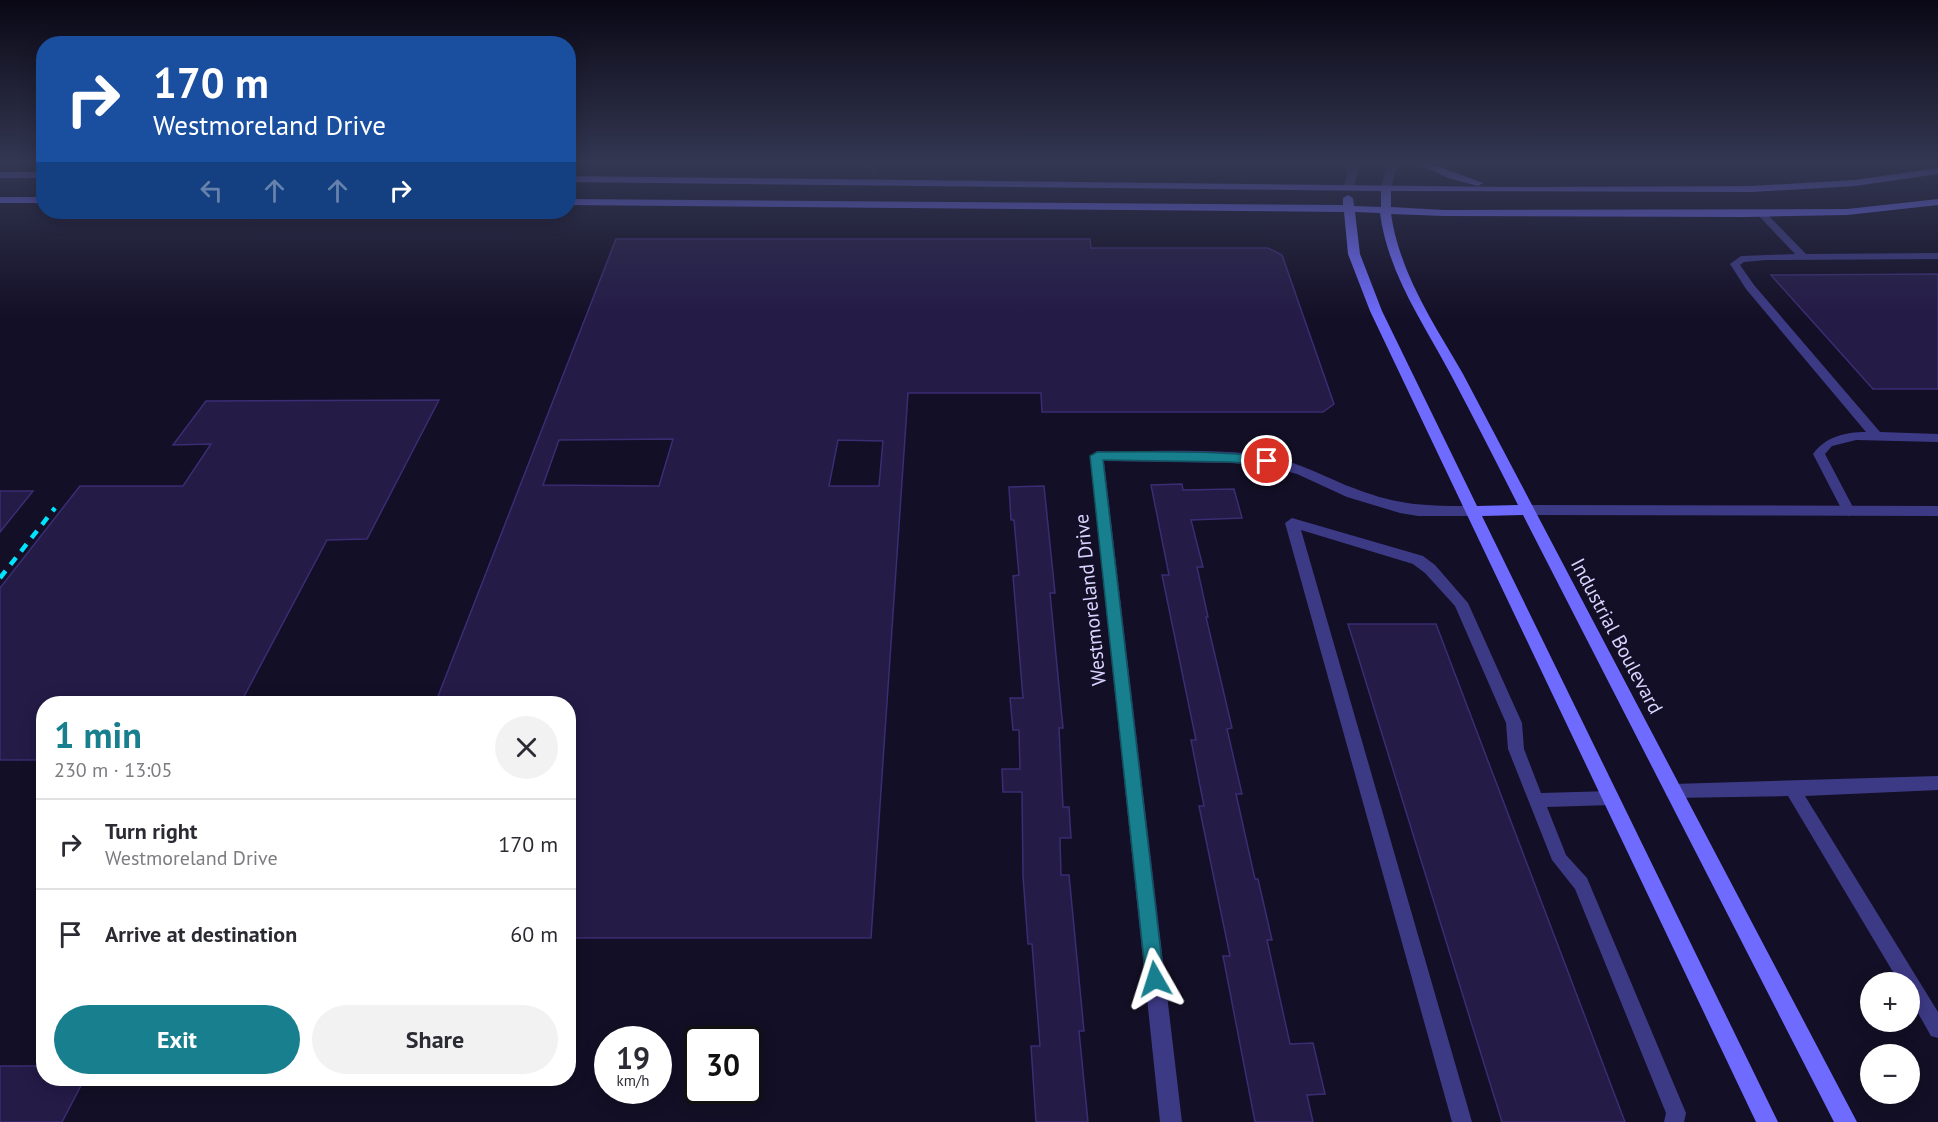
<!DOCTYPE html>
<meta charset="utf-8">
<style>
body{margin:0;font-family:"PT Sans",sans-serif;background:#f2f2f3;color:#2b2b33;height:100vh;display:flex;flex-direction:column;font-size:22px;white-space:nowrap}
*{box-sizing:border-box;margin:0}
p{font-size:20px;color:#7c7c81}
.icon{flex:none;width:33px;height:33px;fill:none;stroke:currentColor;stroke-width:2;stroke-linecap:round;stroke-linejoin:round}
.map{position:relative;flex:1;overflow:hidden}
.panel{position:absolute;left:36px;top:696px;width:540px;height:390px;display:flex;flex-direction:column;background:#fff;border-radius:24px;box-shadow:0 3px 15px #0003}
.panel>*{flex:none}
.banner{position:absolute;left:36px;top:36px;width:540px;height:183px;border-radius:24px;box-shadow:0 3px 15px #0003;background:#1a4fa0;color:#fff;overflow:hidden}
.fabs{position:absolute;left:1860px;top:972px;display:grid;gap:12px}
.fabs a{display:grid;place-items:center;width:60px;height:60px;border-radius:50%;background:#fff;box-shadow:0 3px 15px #0003;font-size:30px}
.speed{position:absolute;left:594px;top:1026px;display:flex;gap:12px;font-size:30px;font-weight:700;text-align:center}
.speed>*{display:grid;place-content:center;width:78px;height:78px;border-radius:50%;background:#fff;box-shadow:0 3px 15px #0003;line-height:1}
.speed small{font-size:15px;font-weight:400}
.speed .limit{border:3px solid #111;border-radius:9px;background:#fff;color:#111}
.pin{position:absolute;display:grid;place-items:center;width:51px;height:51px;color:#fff;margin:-26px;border:3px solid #fff;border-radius:50%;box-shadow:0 2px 6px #0007}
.me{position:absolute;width:66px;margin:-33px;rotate:354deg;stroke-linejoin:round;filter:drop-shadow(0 0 4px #0008)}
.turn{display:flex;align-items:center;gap:21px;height:126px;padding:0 18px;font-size:27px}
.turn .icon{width:78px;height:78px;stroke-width:2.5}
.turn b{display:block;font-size:42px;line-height:51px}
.lanes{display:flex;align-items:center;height:57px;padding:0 18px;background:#0003;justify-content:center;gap:30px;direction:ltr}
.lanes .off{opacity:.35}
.round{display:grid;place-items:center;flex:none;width:63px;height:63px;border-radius:32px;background:#f2f2f3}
.overview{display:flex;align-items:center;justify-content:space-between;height:102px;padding:0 18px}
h1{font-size:36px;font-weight:800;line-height:45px;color:#187f8f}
.button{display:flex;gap:12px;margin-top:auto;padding:12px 18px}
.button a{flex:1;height:69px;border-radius:36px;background:#187f8f;color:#fff;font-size:24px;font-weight:800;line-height:69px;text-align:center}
.button a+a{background:#f2f2f3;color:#2b2b33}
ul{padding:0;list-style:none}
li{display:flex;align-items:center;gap:18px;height:90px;padding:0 18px;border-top:2px solid #e1e1e2}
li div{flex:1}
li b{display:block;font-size:22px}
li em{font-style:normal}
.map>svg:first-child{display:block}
</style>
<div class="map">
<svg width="1938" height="1122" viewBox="0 0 1938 1122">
<rect width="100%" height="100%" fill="#130f26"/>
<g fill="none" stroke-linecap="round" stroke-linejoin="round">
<polyline stroke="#0c2248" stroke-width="5" points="867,162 875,172"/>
</g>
<g fill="#241b47" stroke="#3b2d73" stroke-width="1.5" fill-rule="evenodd">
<path d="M616,239H1090L1091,248H1268L1282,255L1334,404L1323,412H1042L1041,393H908L871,938H568V704H435ZM673,439L659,486L543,485L559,440ZM838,440L883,441L879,486H829Z"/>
<polygon points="1938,274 1938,389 1873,389 1771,275"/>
<polygon points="439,400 367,539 327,540 240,704 44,704 44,760 0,760 0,588 80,486 183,486 211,444 173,445 206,401"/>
<polygon points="1182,484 1183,490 1234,489 1242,518 1191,520 1203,567 1197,567 1208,617 1206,617 1232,728 1227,729 1242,794 1236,794 1255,879 1258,879 1272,940 1267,940 1290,1044 1313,1043 1325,1094 1307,1095 1313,1122 1255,1122 1223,956 1230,956 1199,806 1204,806 1191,740 1196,740 1162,575 1169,575 1151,485"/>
<polygon points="1044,486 1055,593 1050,593 1063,728 1059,728 1063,807 1069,807 1071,838 1060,838 1061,875 1069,875 1084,1031 1079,1031 1088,1122 1036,1122 1031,1046 1040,1046 1032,944 1028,944 1023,876 1022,792 1003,792 1002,769 1020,769 1019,730 1013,730 1010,698 1023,698 1013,576 1019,575 1014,520 1011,520 1009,487"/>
<polygon points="0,491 33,491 0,532"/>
<polygon points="1348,624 1436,624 1625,1122 1502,1122"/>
<polygon points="0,1066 44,1066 44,1078 85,1078 62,1122 0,1122"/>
</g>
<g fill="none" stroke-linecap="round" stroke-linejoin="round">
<g fill="#3d3a85" fill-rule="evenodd">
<path d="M1762,211L1765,212L1806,254L1938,253V259L1766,260L1744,262L1740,265L1754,285L1880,432L1938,434V442L1856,440L1832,446L1825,454L1855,511L1849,516L1844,514L1813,454C1825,437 1845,432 1866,432L1746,289L1730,264L1741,256L1795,254L1759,216V212Z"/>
<polygon points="1292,518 1423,556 1435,565 1468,603 1522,723 1524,749 1541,793 1611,791 1617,793 1619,798 1617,803 1611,805 1547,807 1566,855 1587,878 1686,1113 1684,1122 1664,1122 1666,1113 1575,889 1552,860 1508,749 1506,723 1455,606 1425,573 1413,564 1301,530 1472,1122 1452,1122 1285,523"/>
<polygon points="1938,776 1938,790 1805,796 1938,1012 1938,1038 1931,1036 1910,999 1910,982 1899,982 1788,796 1673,798 1667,796 1665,791 1667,786 1673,784"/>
</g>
<g fill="#3d3a85" fill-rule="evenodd">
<path d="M1097,451C1150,452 1215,448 1266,456C1298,461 1326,478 1356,489C1400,506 1428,506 1473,506L1480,511L1473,516H1418L1400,513L1347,497L1297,474L1267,466L1231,463L1104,461L1182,1122H1160L1090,456Z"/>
<polygon points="1526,505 1938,506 1938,516 1526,515 1519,510"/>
</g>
<g fill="#3d3a85" fill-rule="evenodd">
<polygon points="1350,162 1360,162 1354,186 1349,189 1344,186"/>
<polygon points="1388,162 1398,162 1391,188 1386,191 1381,188"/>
</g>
<g fill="#6f6bff" fill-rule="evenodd">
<polygon points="1415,162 1427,162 1483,183 1478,186 1448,178"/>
<path d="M1938,168V174L1855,186L1752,192L1391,191V207L1444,210L1847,209L1938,199V205L1847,215L1746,217L1444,216L1391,214C1400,274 1433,322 1463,374L1857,1122H1834L1523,515L1482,516L1778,1122H1756L1370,311L1348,254L1344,212L568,205V199L1343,205V198L1348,195L1353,198L1354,206L1381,207V191L568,182V176L1514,187L1752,186L1855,180ZM1355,212L1380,213C1388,274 1423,322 1451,375C1474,418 1496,462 1518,505L1477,506L1382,311L1360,254Z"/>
<rect x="0" y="172" width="44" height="6"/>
<rect x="0" y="197" width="44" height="6"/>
</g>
<polyline stroke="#00e5ff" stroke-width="4.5" stroke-dasharray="9 8" stroke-linecap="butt" points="0,578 55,508"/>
</g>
<linearGradient id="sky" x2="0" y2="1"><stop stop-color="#0a0815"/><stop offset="0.51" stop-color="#333752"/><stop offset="1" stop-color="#333752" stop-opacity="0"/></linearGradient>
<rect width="1938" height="319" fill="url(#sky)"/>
<path fill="#187f8f" stroke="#10535d" stroke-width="1.5" d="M1097,452C1122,452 1263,449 1273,461L1267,465L1231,462L1103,460L1164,979L1161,986L1155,989L1149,986L1146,979L1090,456Z"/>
<g text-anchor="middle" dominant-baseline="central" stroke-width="5" stroke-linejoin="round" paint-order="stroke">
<g font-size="20" fill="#d9d4ff" stroke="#130f26">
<text transform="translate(1090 600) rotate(-96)">Westmoreland Drive</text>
<text transform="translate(1617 636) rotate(62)">Industrial Boulevard</text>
</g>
</g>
</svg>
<div class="fabs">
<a>+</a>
<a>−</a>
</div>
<div class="speed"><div>19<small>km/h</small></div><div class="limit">30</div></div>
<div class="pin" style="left:1267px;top:461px;background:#d93025"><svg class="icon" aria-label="arrive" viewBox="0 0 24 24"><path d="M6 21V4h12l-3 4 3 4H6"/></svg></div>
<svg class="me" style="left:1155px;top:979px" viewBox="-20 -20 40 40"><path d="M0-17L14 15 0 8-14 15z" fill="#187f8f" stroke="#fff" stroke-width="4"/></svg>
<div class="banner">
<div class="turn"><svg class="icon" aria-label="right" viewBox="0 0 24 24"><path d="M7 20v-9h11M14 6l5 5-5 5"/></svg><div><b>170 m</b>Westmoreland Drive</div></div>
<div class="lanes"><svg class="icon off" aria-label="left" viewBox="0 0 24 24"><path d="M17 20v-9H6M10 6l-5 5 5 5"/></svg><svg class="icon off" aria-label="ahead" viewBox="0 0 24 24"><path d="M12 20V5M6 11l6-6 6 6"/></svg><svg class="icon off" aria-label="ahead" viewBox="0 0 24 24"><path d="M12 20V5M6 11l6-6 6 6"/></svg><svg class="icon" aria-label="right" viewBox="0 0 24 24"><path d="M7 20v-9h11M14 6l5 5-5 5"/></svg></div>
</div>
<section class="panel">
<div class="overview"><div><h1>1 min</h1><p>230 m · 13:05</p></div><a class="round"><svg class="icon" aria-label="close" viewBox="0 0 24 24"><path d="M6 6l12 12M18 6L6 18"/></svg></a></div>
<ul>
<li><svg class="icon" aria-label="right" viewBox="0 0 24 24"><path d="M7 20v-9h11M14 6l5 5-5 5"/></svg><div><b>Turn right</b><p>Westmoreland Drive</p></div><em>170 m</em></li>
<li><svg class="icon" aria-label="arrive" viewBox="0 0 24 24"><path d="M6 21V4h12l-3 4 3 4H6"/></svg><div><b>Arrive at destination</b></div><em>60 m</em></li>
</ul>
<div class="button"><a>Exit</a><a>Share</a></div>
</section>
</div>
